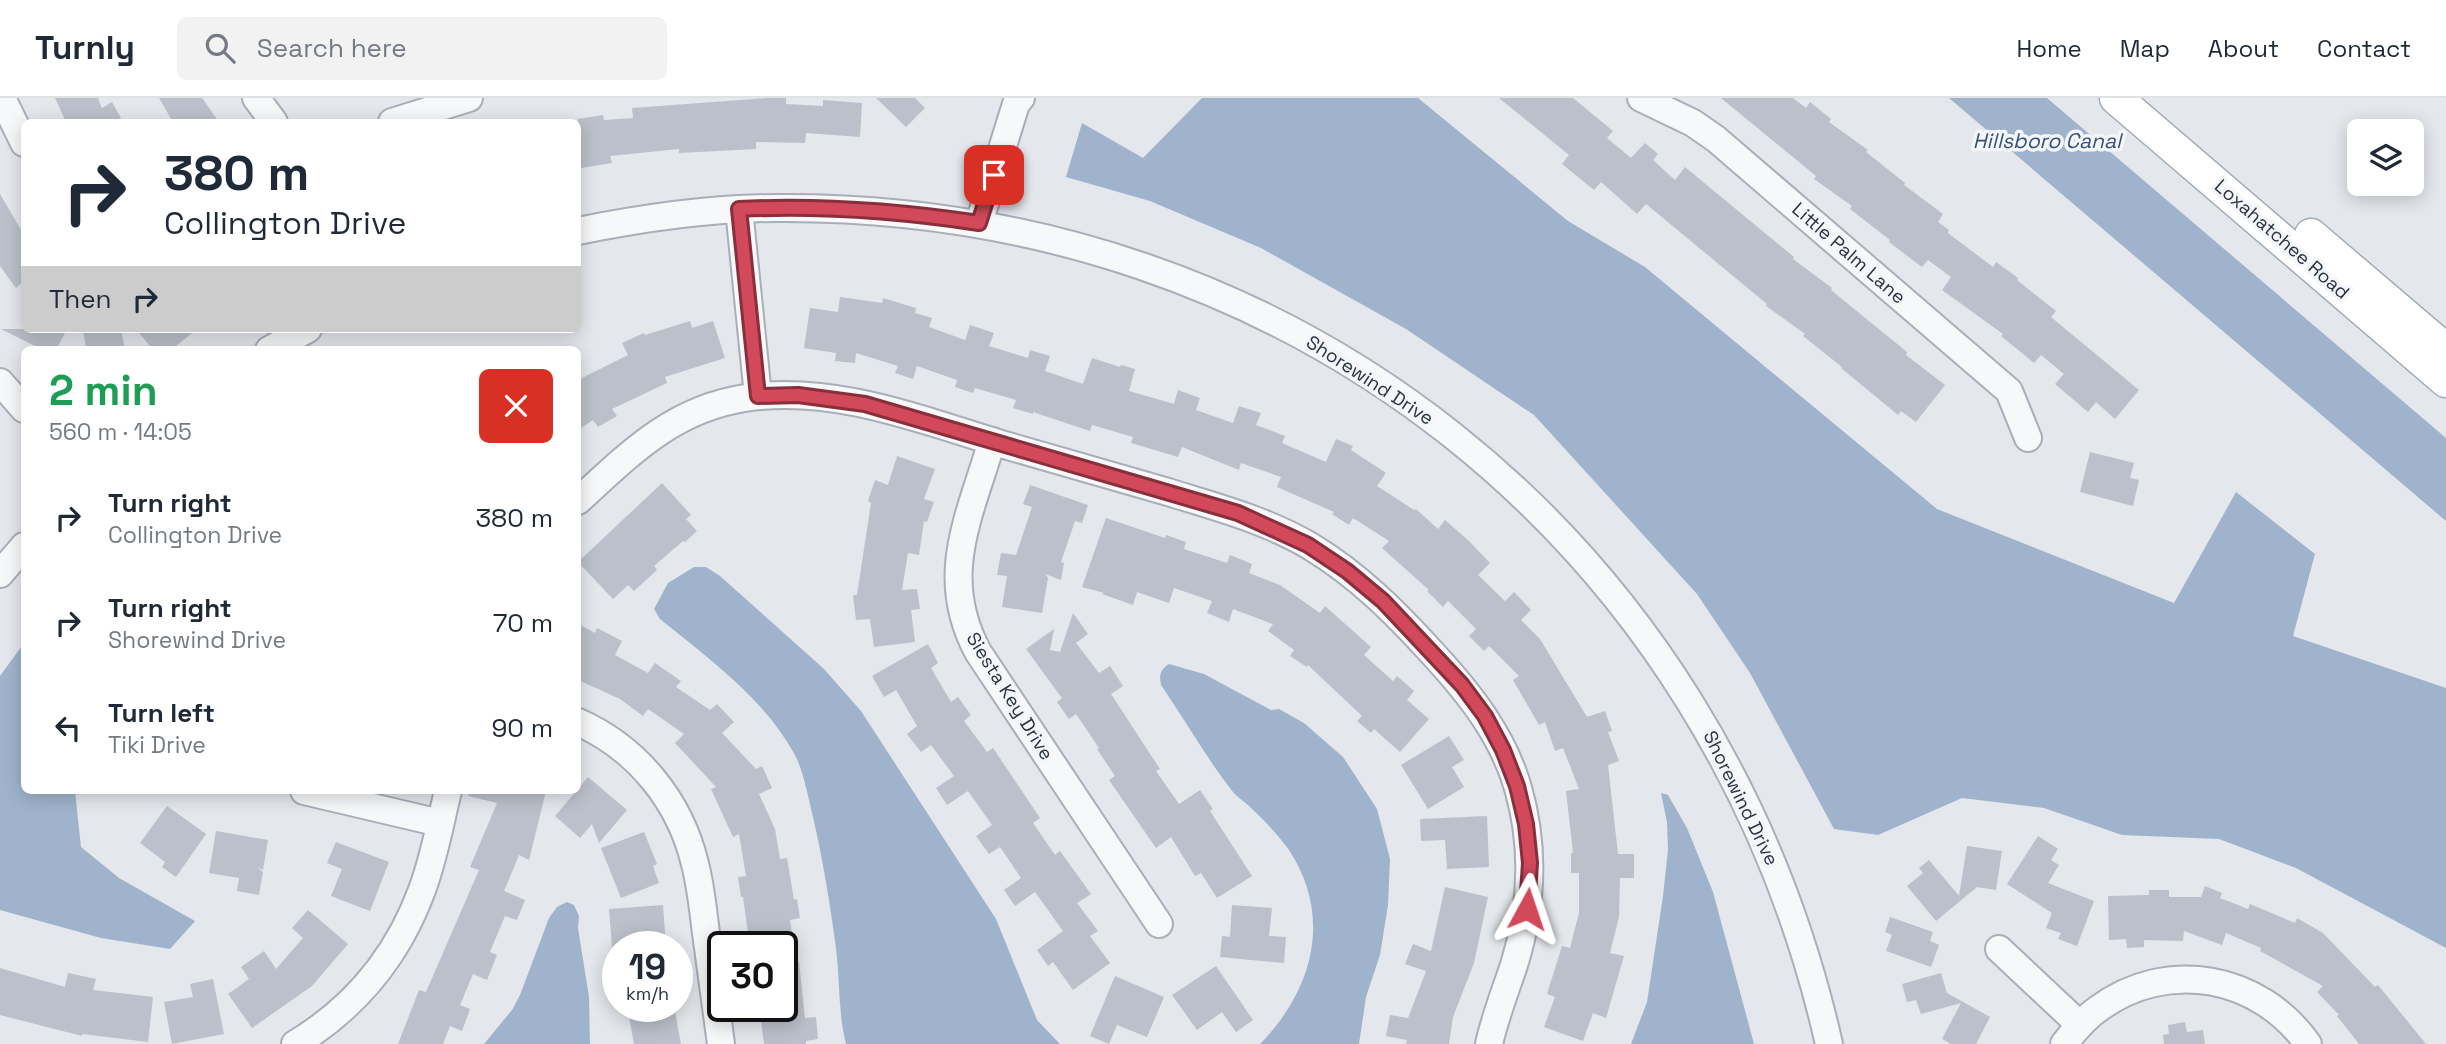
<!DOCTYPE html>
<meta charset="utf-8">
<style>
body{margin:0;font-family:"Space Grotesk",sans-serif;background:#f2f2f3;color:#1f2937;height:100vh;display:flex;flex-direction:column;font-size:26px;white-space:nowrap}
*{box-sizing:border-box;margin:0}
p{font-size:23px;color:#747a83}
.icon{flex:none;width:38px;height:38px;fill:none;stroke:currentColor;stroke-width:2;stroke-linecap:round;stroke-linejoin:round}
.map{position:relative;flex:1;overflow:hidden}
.drawer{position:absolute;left:21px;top:248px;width:560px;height:448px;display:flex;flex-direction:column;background:#fff;border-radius:10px;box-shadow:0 4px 18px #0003}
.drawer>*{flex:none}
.hud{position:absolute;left:21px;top:21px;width:560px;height:214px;border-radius:10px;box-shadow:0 4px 18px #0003;background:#fff;color:#1f2937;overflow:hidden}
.tools{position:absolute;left:2347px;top:21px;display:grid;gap:14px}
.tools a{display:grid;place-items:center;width:77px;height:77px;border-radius:10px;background:#fff;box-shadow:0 4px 18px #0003;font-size:35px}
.speed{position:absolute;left:602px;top:833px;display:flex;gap:14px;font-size:35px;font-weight:700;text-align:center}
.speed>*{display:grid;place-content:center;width:91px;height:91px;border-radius:50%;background:#fff;box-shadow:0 4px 18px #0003;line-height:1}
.speed small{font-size:18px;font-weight:400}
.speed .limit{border:4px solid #111;border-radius:10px;background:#fff;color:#111}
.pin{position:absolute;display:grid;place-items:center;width:60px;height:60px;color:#fff;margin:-30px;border-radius:14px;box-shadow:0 4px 10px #0006}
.me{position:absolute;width:77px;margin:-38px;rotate:5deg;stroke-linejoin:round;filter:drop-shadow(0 0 5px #0008)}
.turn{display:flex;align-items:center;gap:24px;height:147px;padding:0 28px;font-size:32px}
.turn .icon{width:91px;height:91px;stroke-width:2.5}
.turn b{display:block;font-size:49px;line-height:60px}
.then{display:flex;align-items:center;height:66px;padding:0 28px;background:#0003;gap:14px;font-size:26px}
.round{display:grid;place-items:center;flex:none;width:74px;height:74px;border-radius:10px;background:#f2f2f3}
.headline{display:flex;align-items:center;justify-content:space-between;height:119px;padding:0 28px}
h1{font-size:42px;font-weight:700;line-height:52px;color:#1e9e55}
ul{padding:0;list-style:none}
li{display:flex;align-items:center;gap:21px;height:105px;padding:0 28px}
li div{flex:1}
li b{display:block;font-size:26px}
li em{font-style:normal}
header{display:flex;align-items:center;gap:42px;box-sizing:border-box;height:98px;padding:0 35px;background:#fff;border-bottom:2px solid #e0e1e3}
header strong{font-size:33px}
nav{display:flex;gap:38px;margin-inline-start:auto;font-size:24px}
.search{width:490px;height:63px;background:#f2f2f3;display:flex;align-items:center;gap:18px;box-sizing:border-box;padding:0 24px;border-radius:10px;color:#747a83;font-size:26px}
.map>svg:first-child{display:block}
</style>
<header>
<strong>Turnly</strong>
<div class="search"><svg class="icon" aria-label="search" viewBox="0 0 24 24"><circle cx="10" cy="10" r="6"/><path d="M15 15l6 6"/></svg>Search here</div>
<nav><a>Home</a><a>Map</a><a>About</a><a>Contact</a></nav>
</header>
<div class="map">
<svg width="2446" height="946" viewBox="0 0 2446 946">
<rect width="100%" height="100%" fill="#e4e7ec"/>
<g fill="#9fb4cc">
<polygon points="1202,0 1418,0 1568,123 1645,169 1937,411 2174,505 2236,394 2315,456 2293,538 2446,590 2446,850 2296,770 2219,741 2122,737 2044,710 1962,700 1878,737 1834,731 1750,575 1697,496 1534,317 1406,231 1261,150 1150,103 1066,79 1082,25 1143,60"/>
<polygon points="1949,0 2047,0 2446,340 2446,423"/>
<path d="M694,469H706L720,478L824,571L861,613L996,821L1037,922L1060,946H846C838,915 840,882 836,850C830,806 823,762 813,719C808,699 804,675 795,657C764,600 709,561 660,521L654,511L668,485Z"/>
<polygon points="24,545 24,693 75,693 81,749 119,780 195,823 170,851 101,840 0,812 0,578"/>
<path d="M1169,566L1204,576L1271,612L1279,611L1304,625L1343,659L1377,711L1390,761L1388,807L1380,857L1366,899L1359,946H1260C1313,892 1333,819 1289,752C1279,738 1265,723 1253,712C1247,705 1239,701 1233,694C1207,661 1185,622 1161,587C1159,577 1160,572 1169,566Z"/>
<polygon points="1661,695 1668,697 1687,730 1713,794 1754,946 1631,946 1647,904 1663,798 1668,752 1667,724"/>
<polygon points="567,804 574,807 579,818 578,830 589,899 590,946 484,946 512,912 520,897 549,820 557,809"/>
</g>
<g fill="#bbc0ca">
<polygon points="55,0 98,0 102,10 112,4 121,20 113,24 66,24"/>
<polygon points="159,0 202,0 219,24 173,24"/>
<polygon points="767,0 786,0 786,6 823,8 823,2 862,5 860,39 806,35 805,45 756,44 756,51 679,55 679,51 610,58 612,65 581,70 578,61 578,21 603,17 604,22 633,20 632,10"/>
<polygon points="876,0 915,0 925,10 906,29"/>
<polygon points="1499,0 1573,0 1613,33 1607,40 1631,60 1645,45 1658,56 1653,62 1675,82 1685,69 1794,159 1793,161 1832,190 1831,192 1907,254 1906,257 1945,287 1916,324 1901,313 1898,317 1841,270 1842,269 1803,238 1805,236 1766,208 1767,206 1646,106 1637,116 1601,84 1594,92 1562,66 1569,57"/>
<polygon points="1721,0 1793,0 1806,10 1810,4 1831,21 1829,24 1868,52 1866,54 1905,85 1904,87 1943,116 1938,124 1949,132 1948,135 1993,169 1996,164 2018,180 2017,182 2056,213 2051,219 2139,292 2115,321 2096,304 2088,314 2055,286 2064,276 2041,257 2034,265 2001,238 2003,236 1942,192 1951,179 1928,162 1922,169 1889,144 1890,142 1850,111 1852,108 1814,81 1816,78"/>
<polygon points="0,96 24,137 24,183 16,190 0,168"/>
<polygon points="840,199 882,205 883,200 916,210 915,215 932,220 929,229 965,242 970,227 994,235 989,248 1028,260 1030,252 1050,258 1045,273 1083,286 1092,260 1120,269 1121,267 1135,271 1129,293 1174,306 1178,292 1200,300 1196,312 1233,325 1239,308 1261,315 1256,327 1285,338 1282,345 1326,364 1336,341 1353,348 1351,352 1386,375 1377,388 1414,412 1416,411 1438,431 1445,422 1469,443 1490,465 1478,477 1505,503 1514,494 1531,512 1521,522 1540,541 1587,619 1605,613 1612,633 1608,634 1619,663 1608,667 1618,756 1634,756 1634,780 1620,780 1619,819 1610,855 1624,858 1606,920 1593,915 1583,943 1544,929 1555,899 1547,896 1562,848 1570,850 1579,815 1579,775 1571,775 1571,755 1573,755 1566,693 1579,691 1563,650 1555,653 1545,624 1539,627 1513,582 1519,578 1489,548 1484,553 1469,538 1476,531 1448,503 1443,509 1427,493 1429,492 1382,450 1389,443 1353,420 1349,427 1332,416 1334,414 1277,389 1281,379 1241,365 1239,372 1182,349 1178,359 1131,345 1133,339 1092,327 1090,333 1033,314 1033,316 1013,310 1016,302 975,290 973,295 955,289 957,282 917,268 913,281 895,275 898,268 856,255 855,265 835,263 836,255 804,250 810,210 838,214"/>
<polygon points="690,223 692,230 713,223 725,260 665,279 667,285 612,311 617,318 598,329 593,322 578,332 578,282 628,257 622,245 644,235 645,237"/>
<polygon points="1,231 67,231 56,252 43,252"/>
<polygon points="83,231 121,231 125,252 86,252"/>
<polygon points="136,231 197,231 171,252 153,252"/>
<polygon points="2090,354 2134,365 2130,380 2139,382 2133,408 2080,394"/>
<polygon points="897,358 935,371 924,401 934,404 927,424 924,423 919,457 908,455 902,492 917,491 920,511 911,512 915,544 874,549 870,521 856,522 853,497 857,497 871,405 868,403 875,382 888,387"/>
<polygon points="662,385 691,417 686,421 697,433 685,444 683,443 654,468 657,472 634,493 628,487 613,501 578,464"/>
<polygon points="1030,387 1088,407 1082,425 1075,423 1061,464 1064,465 1061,482 1045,476 1048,480 1042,515 1002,509 1007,478 997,477 1001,455 1016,457 1032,409 1023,406"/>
<polygon points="1106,420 1165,440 1166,437 1186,444 1184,451 1227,465 1230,457 1252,466 1249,475 1280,487 1320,515 1325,508 1371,549 1364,557 1393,583 1397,578 1414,593 1407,602 1429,621 1400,654 1374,631 1371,635 1357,623 1362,618 1308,567 1307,569 1290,558 1294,552 1268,533 1273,526 1233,511 1229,524 1207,515 1212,503 1174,490 1169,505 1137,494 1133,507 1102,496 1104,495 1082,489"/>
<polygon points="1073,515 1088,536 1076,545 1099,575 1110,568 1123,588 1111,596 1160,671 1156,673 1179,706 1200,692 1213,711 1210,713 1252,778 1217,800 1201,775 1195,778 1171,739 1156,750 1109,682 1115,678 1097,651 1099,650 1076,616 1069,621 1057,604 1062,600 1026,551 1054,531 1050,552 1060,554"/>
<polygon points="578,526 595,535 597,530 622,543 615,557 648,575 655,565 681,583 676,589 710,612 717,606 734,624 722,635 756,671 762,668 772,690 759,696 775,731 780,761 787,760 794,802 797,801 800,820 790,822 796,865 799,864 805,920 816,919 818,941 806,943 806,946 764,946 759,908 782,908 782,849 750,849 743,799 741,799 738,779 746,778 739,736 733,739 711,691 716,689 675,645 684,636 648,611 643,618 620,601 578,582"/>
<polygon points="928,546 938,565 931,570 951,604 958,599 971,617 964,623 987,654 993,650 1040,720 1033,725 1055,757 1060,753 1091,796 1077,805 1098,833 1090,838 1110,865 1073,892 1053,864 1048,868 1037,852 1063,833 1035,794 1015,808 1004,792 1021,780 1000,749 989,756 976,738 992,727 968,693 947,707 936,690 954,678 931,647 921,654 907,636 917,628 896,592 884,599 872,578"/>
<polygon points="1449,638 1464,662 1452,669 1464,689 1428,711 1401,667"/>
<polygon points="588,679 627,712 599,745 592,726 580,740 555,718"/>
<polygon points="469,693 546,693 529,762 519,757 504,793 525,802 517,822 505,818 490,854 497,857 487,882 473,876 460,907 470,911 462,933 450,928 443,946 398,946 419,892 426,894 479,772 470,769 497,705 468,698"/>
<polygon points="167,708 206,736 176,779 162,769 165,764 140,745"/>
<polygon points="1487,718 1489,769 1447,771 1445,742 1421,743 1420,721"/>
<polygon points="216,733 268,742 263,772 257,769 263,774 259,797 237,793 239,780 209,775"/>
<polygon points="644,734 657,766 653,768 659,785 621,800 601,750"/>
<polygon points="2038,738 2058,751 2051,762 2059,767 2048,785 2094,803 2077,848 2058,841 2061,835 2046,830 2052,815 2007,786"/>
<polygon points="336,744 389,764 370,813 331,798 342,771 327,765"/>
<polygon points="1967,748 2002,753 1996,792 1977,789 1936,823 1907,788 1923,775 1919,770 1929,762 1959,798"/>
<polygon points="2205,788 2222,795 2220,800 2248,811 2250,806 2295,825 2297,820 2323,835 2375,889 2378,887 2426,946 2359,946 2337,918 2339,917 2317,894 2323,888 2260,853 2261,850 2226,835 2222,847 2184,833 2183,843 2144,842 2144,849 2127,850 2126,841 2109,842 2108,798 2149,797 2149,792 2169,792 2169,799 2201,799"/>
<polygon points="1445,789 1488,799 1474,865 1453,919 1449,946 1406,946 1407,942 1386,938 1390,917 1408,920 1426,873 1405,866 1413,846 1431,853"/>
<polygon points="663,807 666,849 612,849 609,811"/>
<polygon points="1232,807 1272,810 1269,838 1286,839 1284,865 1220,859 1222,838 1230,839"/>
<polygon points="308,812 348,846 312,888 252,930 228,896 249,881 241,869 264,853 276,871 303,840 292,830"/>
<polygon points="1890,819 1933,834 1930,843 1939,847 1931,869 1886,853 1892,837 1885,834"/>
<polygon points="1216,868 1253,922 1236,934 1222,914 1197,932 1172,897"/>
<polygon points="0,870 65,889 68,875 96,881 93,892 153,899 148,944 82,936 82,938 0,917"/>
<polygon points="1941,875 1947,895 1990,919 1976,946 1951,946 1942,941 1961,905 1921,916 1916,902 1907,904 1902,886"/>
<polygon points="1115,878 1164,899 1147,939 1117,927 1109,946 1090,938"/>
<polygon points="213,881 224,936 172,946 164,904 193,899 190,886"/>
<polygon points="627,908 674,908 681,946 634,946"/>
<polygon points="2185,924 2187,934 2203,932 2205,946 2164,946 2163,937 2169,936 2168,927"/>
</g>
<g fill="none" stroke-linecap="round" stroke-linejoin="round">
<g stroke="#a9aeb7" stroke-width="30">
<g id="minor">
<polyline points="2,0 24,45"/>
<polyline points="256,0 274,24"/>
<polyline points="1641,0 1693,25 1716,41 2009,293 2028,340"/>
<polyline points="392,24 469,0"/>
<polyline points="739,111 758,298"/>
<polyline points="979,125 1016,6 1021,0"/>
<path d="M578,133C643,120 709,110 776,110C1292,106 1715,443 1829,946"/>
<polyline points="269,252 308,231"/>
<polyline points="0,284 24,311"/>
<path d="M992,343C970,418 937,478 978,554L1159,826"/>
<path d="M578,403C629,356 673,311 745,300C834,286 924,323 1008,348C1061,363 1115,379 1168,394C1216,409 1266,422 1310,448C1358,477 1396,515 1434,557C1470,596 1503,638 1518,690C1535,749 1532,809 1514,867C1505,894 1495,919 1489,946"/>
<polyline points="0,476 24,448"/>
<path d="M578,624C637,650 680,703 695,766C701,789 703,812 706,835C711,872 716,909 721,946"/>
<polyline points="304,693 440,725"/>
<polyline points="1999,851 2080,927"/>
<path d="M295,946C355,910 398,857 422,792C434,760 440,726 448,693"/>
<path d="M2064,946C2074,933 2085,920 2098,911C2167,860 2259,877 2308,946"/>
</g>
</g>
<g stroke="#a3abb8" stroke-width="35">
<g id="major">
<polyline points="2116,0 2446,283"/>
<polyline points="2311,137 2446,252"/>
</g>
</g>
<use href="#minor" stroke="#f7f8fa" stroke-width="26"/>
<use href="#major" stroke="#fff" stroke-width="32"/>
</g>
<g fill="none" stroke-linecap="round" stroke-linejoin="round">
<g stroke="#882f3b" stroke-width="18">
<path id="route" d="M994,77L979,125C899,113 820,107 739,111L758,298L798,297L865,306L1238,415L1308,447L1347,473L1383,503L1462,587L1485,618L1503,652L1517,688L1526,726L1530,765L1527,811"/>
</g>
<use href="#route" stroke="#d1495b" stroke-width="12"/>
</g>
<g text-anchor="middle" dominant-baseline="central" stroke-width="7" stroke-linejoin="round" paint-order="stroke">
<g font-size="19" fill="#2b3445" stroke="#f4f6f9">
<text transform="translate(2282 141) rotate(41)">Loxahatchee Road</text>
<text transform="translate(1849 155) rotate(41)">Little Palm Lane</text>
<text transform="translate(1370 282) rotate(33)">Shorewind Drive</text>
<text transform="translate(1010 598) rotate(58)">Siesta Key Drive</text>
<text transform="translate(1741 700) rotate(64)">Shorewind Drive</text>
</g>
<g font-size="21" font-style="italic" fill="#34527a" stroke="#f4f6f9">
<text x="2047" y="42">Hillsboro Canal</text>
</g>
</g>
</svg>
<div class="tools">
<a><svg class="icon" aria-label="layers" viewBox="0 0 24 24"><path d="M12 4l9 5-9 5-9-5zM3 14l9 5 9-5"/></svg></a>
</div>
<div class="speed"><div>19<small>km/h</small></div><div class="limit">30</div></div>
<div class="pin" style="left:994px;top:77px;background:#d93025"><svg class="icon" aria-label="arrive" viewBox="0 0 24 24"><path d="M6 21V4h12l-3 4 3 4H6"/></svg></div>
<svg class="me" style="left:1527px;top:811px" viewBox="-20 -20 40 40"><path d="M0-17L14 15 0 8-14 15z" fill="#d1495b" stroke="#fff" stroke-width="4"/></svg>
<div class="hud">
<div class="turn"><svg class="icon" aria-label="right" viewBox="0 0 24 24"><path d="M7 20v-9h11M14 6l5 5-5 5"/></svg><div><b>380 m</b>Collington Drive</div></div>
<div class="then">Then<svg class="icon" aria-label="right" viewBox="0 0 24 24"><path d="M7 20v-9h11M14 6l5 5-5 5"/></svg></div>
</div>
<section class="drawer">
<div class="headline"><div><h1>2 min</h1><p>560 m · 14:05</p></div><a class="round" style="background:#d93025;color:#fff"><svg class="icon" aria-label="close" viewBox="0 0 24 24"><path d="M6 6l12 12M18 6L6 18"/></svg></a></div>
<ul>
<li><svg class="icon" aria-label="right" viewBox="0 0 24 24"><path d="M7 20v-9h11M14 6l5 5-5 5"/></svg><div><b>Turn right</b><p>Collington Drive</p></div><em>380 m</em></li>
<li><svg class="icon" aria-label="right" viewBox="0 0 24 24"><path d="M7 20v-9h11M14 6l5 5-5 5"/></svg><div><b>Turn right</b><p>Shorewind Drive</p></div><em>70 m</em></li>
<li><svg class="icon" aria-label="left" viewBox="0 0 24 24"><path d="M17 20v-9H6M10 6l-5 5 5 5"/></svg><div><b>Turn left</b><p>Tiki Drive</p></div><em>90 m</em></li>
</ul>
</section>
</div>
